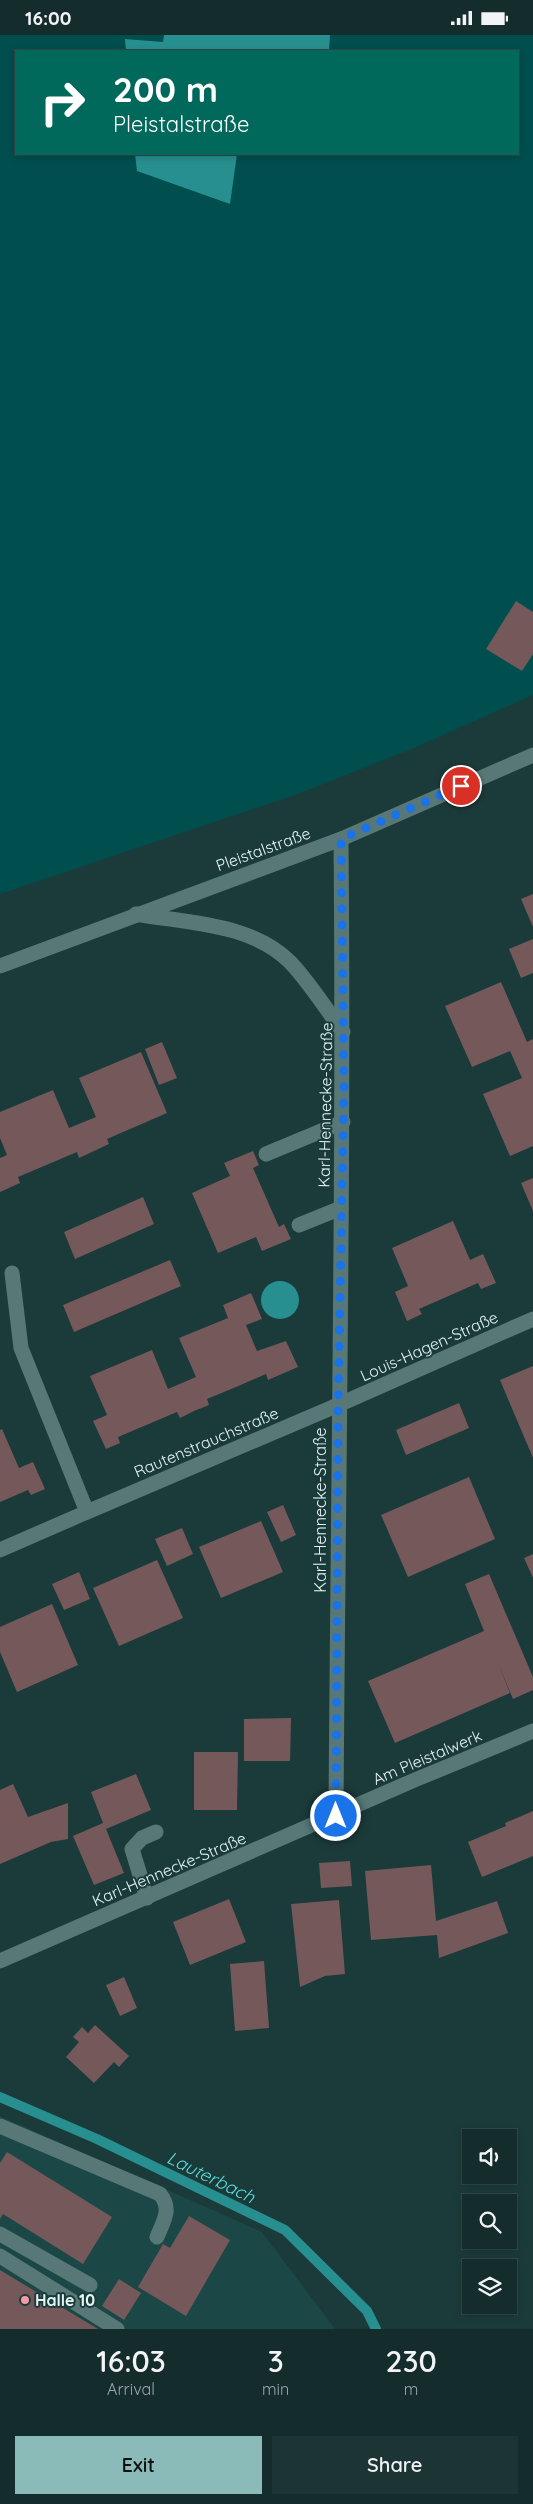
<!DOCTYPE html>
<meta charset="utf-8">
<style>
body{margin:0;font-family:Quicksand,sans-serif;background:#1d3434;color:#f1f3f6;height:100vh;display:flex;flex-direction:column;font-size:19px;white-space:nowrap}
*{box-sizing:border-box;margin:0}
p{font-size:16px;color:#9da7a9}
.icon{flex:none;width:28px;height:28px;fill:none;stroke:currentColor;stroke-width:2;stroke-linecap:round;stroke-linejoin:round}
.map{position:relative;height:2294px;overflow:hidden}
.details{display:flex;flex-direction:column;background:#142c2c;flex:1}
.details>*{flex:none}
.banner{position:absolute;left:15px;top:15px;width:504px;height:105px;border-radius:0px;box-shadow:0 2px 8px #0003,0 0 0 1px #334848;background:#00695c;color:#fff;overflow:hidden}
.tools{position:absolute;left:462px;top:2094px;display:grid;gap:10px}
.tools a{display:grid;place-items:center;width:55px;height:55px;border-radius:0px;background:#142c2c;box-shadow:0 2px 8px #0003,0 0 0 1px #334848;font-size:25px}
.pin{position:absolute;display:grid;place-items:center;width:42px;height:42px;color:#fff;margin:-21px;border:2px solid #fff;border-radius:50%;box-shadow:0 1px 5px #0007}
.me{position:absolute;width:55px;margin:-28px;rotate:0deg;stroke-linejoin:round;filter:drop-shadow(0 0 4px #0008)}
.turn{display:flex;align-items:center;gap:18px;height:105px;padding:0 15px;font-size:22px}
.turn .icon{width:65px;height:65px;stroke-width:2.5}
.turn b{display:block;font-size:35px;line-height:42px}
.eta{display:flex;justify-content:space-evenly;align-items:center;height:85px;text-align:center}
.eta b{font-size:30px;font-weight:600;line-height:35px}
.button{display:flex;gap:10px;margin-top:auto;padding:10px 15px}
.button a{flex:1;height:58px;border-radius:0px;background:#8bbbb9;color:#111;font-size:20px;font-weight:600;line-height:58px;text-align:center}
.button a+a{background:#1d3434;color:#f1f3f6}
.status{display:flex;justify-content:space-between;align-items:center;height:35px;padding:0 25px;background:#142c2c;direction:ltr}
.status svg{height:14px;fill:currentColor}
.map>svg:first-child{display:block}
</style>
<div class="status"><b>16:00</b><svg viewBox="0 0 49 12"><path d="M0 12V9h3v3zM5 12V6h3v6zM10 12V3h3v9zM15 12V0h3v12zM26 1h20v11H26zM47 4h2v5h-2z"/></svg></div>
<div class="map">
<svg width="533" height="2294" viewBox="0 0 533 2294">
<rect width="100%" height="100%" fill="#1b3b3a"/>
<polygon fill="#1b4746" points="0,2081 262,2197 335,2294 0,2294"/>
<path fill="#014e4e" fill-rule="evenodd" d="M0,0H533V660L414,713L298,759L0,859ZM16,16H518V119H16Z"/>
<g fill="#278f8f">
<polygon points="164,0 330,0 329,16 126,16 125,4 163,7"/>
<polygon points="135,119 237,119 230,169 137,136"/>
<circle cx="280" cy="1265" r="19"/>
</g>
<g fill="none" stroke-linecap="round" stroke-linejoin="round">
<polyline stroke="#278f8f" stroke-width="10" points="0,2062 97,2104 285,2195 367,2276 376,2294"/>
</g>
<g fill="#74585a">
<polygon points="516,566 533,577 533,619 522,636 486,614"/>
<polygon points="533,859 533,892 521,864"/>
<polygon points="533,904 533,938 521,943 509,914"/>
<polygon points="501,947 527,1007 533,1004 533,1111 510,1121 483,1059 522,1043 510,1016 472,1032 445,971"/>
<polygon points="162,1007 177,1043 159,1050 145,1014"/>
<polygon points="141,1017 167,1078 107,1104 109,1109 79,1123 77,1117 18,1142 20,1148 0,1157 0,1123 7,1120 0,1103 0,1077 53,1055 69,1093 96,1082 79,1043"/>
<polygon points="253,1116 259,1130 253,1133 279,1192 284,1189 291,1204 262,1216 256,1202 218,1218 192,1158 230,1141 224,1128"/>
<polygon points="533,1143 533,1176 521,1148"/>
<polygon points="143,1162 154,1189 75,1224 64,1197"/>
<polygon points="453,1186 470,1225 483,1219 496,1248 481,1254 478,1248 419,1274 422,1279 407,1286 395,1257 408,1251 392,1213"/>
<polygon points="170,1225 181,1251 74,1297 63,1270"/>
<polygon points="251,1258 262,1284 246,1290 257,1316 286,1306 298,1332 268,1345 266,1339 236,1352 207,1364 209,1370 194,1376 180,1383 177,1377 118,1402 120,1408 106,1414 93,1386 107,1380 90,1341 152,1315 168,1354 196,1342 179,1303 228,1283 223,1270"/>
<polygon points="533,1331 533,1423 500,1345"/>
<polygon points="459,1368 469,1393 406,1420 396,1395"/>
<polygon points="2,1394 19,1433 33,1427 45,1454 31,1460 28,1455 0,1467 0,1395"/>
<polygon points="469,1442 495,1504 408,1542 381,1480"/>
<polygon points="283,1470 296,1500 281,1507 267,1477"/>
<polygon points="261,1486 283,1537 221,1563 199,1512"/>
<polygon points="182,1493 193,1519 167,1531 155,1504"/>
<polygon points="533,1519 533,1543 524,1523"/>
<polygon points="157,1525 183,1583 119,1611 93,1553"/>
<polygon points="79,1537 90,1564 64,1575 52,1549"/>
<polygon points="489,1539 533,1642 533,1655 513,1664 498,1628 510,1658 395,1708 368,1646 484,1596 465,1549"/>
<polygon points="52,1569 78,1630 17,1657 0,1617 0,1592"/>
<polygon points="291,1683 290,1726 244,1726 244,1684"/>
<polygon points="194,1717 238,1717 237,1775 194,1775"/>
<polygon points="136,1739 151,1775 106,1794 124,1838 94,1850 73,1801 103,1788 91,1757"/>
<polygon points="13,1749 28,1782 68,1768 68,1804 51,1807 0,1829 0,1755"/>
<polygon points="533,1776 533,1821 482,1842 468,1807 506,1791 505,1788"/>
<polygon points="350,1826 352,1851 321,1853 319,1828"/>
<polygon points="431,1830 436,1886 497,1866 508,1898 439,1923 437,1900 371,1905 365,1836"/>
<polygon points="229,1864 246,1907 190,1930 173,1887"/>
<polygon points="339,1865 345,1939 325,1941 300,1952 291,1869"/>
<polygon points="264,1926 269,1993 235,1996 230,1929"/>
<polygon points="124,1942 137,1973 120,1981 106,1950"/>
<polygon points="95,1990 129,2021 119,2032 114,2027 94,2048 66,2022 79,2007 73,2002 82,1992 88,1998"/>
<polygon points="7,2117 112,2182 83,2229 3,2179 0,2184 0,2128"/>
<polygon points="189,2181 230,2205 186,2281 138,2252 163,2209 170,2213"/>
<polygon points="0,2235 98,2294 0,2294"/>
<polygon points="119,2244 141,2258 124,2285 102,2271"/>
</g>
<g fill="none" stroke-linecap="round" stroke-linejoin="round">
<g stroke="#577877" stroke-width="15">
<polyline points="266,1119 343,1087"/>
<polyline points="299,1190 341,1173"/>
<polyline points="147,1863 132,1814 142,1803 156,1797"/>
<path d="M0,2091L160,2159C172,2174 164,2185 157,2202"/>
<polyline points="0,2199 90,2250"/>
<polyline points="0,2221 117,2294"/>
</g>
<g stroke="#577877" stroke-width="15">
<polyline points="87,1477 338,1370 533,1284"/>
<polyline points="0,1515 87,1477 21,1313 12,1238"/>
<path d="M336,1781C338,1455 344,1130 341,804"/>
<polyline points="0,1926 417,1744 533,1696"/>
</g>
<g stroke="#577877" stroke-width="15">
<path d="M136,879C187,888 251,888 290,927C310,948 326,974 343,997"/>
<polyline points="0,931 341,804 533,720"/>
</g>
</g>
<g fill="none" stroke-linecap="round" stroke-linejoin="round">
<polyline stroke="#1a73e8" stroke-width="9" stroke-dasharray="0 16.2" points="336,1781 338,1370 344,1051 341,804 461,751"/>
</g>
<circle fill="#f49aa2" stroke="#1b3b3a" stroke-width="2" cx="25" cy="2265" r="5"/>
<g text-anchor="middle" dominant-baseline="central" stroke-width="4" stroke-linejoin="round" paint-order="stroke">
<g font-size="16" fill="#e4f5f5" stroke="#1b3b3a">
<text transform="translate(263 814) rotate(-20)">Pleistalstraße</text>
<text transform="translate(325 1070) rotate(-89)">Karl-Hennecke-Straße</text>
<text transform="translate(429 1311) rotate(-24)">Louis-Hagen-Straße</text>
<text transform="translate(206 1407) rotate(-23)">Rautenstrauchstraße</text>
<text transform="translate(320 1475) rotate(-90)">Karl-Hennecke-Straße</text>
<text transform="translate(427 1722) rotate(-23)">Am Pleistalwerk</text>
<text transform="translate(169 1834) rotate(-23)">Karl-Hennecke-Straße</text>
</g>
<g font-size="16" font-weight="bold" fill="#e4f5f5" stroke="#1b3b3a" text-anchor="start">
<text x="35" y="2265">Halle 10</text>
</g>
<g font-size="18" font-style="italic" fill="#58dddc" stroke="#1b3b3a">
<text transform="translate(211 2142) rotate(26)">Lauterbach</text>
</g>
</g>
</svg>
<div class="tools">
<a><svg class="icon" aria-label="sound" viewBox="0 0 24 24"><path d="M4 9h4l5-4v14l-5-4H4zM17 9q2 3 0 6"/></svg></a>
<a><svg class="icon" aria-label="search" viewBox="0 0 24 24"><circle cx="10" cy="10" r="6"/><path d="M15 15l6 6"/></svg></a>
<a><svg class="icon" aria-label="layers" viewBox="0 0 24 24"><path d="M12 4l9 5-9 5-9-5zM3 14l9 5 9-5"/></svg></a>
</div>
<div class="pin" style="left:461px;top:751px;background:#d93025"><svg class="icon" aria-label="arrive" viewBox="0 0 24 24"><path d="M6 21V4h12l-3 4 3 4H6"/></svg></div>
<svg class="me" style="left:336px;top:1781px" viewBox="-20 -20 40 40"><circle r="17" fill="#1a73e8" stroke="#fff" stroke-width="3"/><path d="M0-11L8 9 0 5-8 9z" fill="#fff"/></svg>
<div class="banner">
<div class="turn"><svg class="icon" aria-label="right" viewBox="0 0 24 24"><path d="M7 20v-9h11M14 6l5 5-5 5"/></svg><div><b>200 m</b>Pleistalstraße</div></div>
</div>
</div>
<section class="details">
<div class="eta">
<div><b>16:03</b><p>Arrival</p></div>
<div><b>3</b><p>min</p></div>
<div><b>230</b><p>m</p></div>
</div>
<div class="button"><a>Exit</a><a>Share</a></div>
</section>
